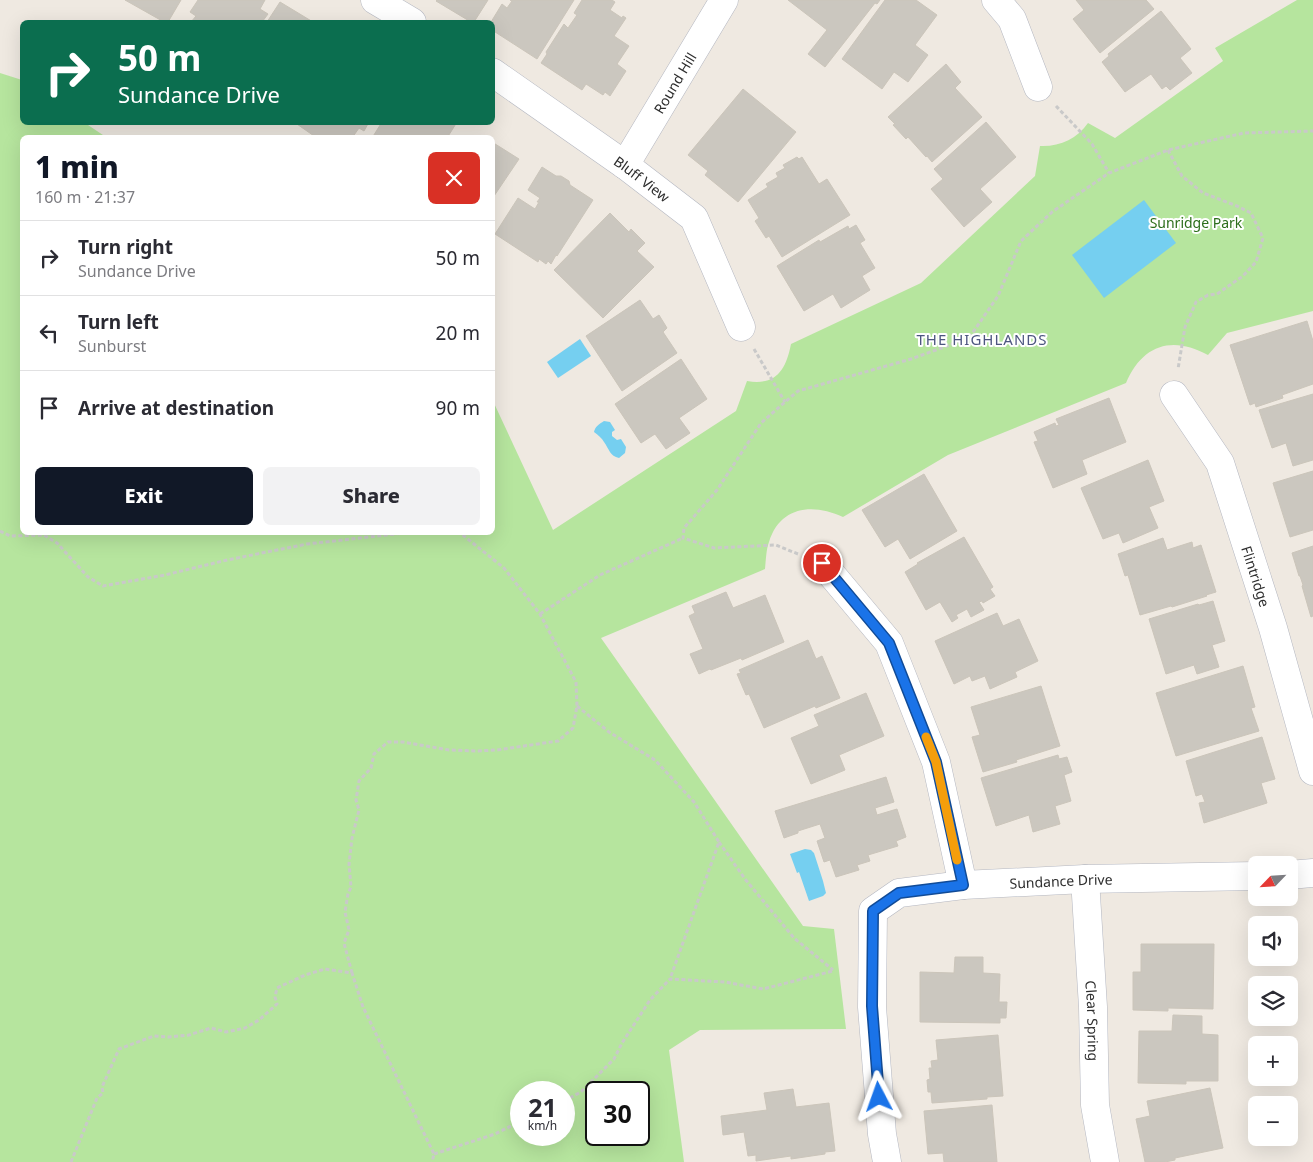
<!DOCTYPE html>
<meta charset="utf-8">
<style>
body{margin:0;font-family:"Noto Sans",sans-serif;background:#f2f2f3;color:#2b2b33;height:100vh;display:flex;flex-direction:column;font-size:19px;white-space:nowrap}
*{box-sizing:border-box;margin:0}
p{font-size:16px;color:#7c7c81}
.icon{flex:none;width:28px;height:28px;fill:none;stroke:currentColor;stroke-width:2;stroke-linecap:round;stroke-linejoin:round}
.map{position:relative;flex:1;overflow:hidden}
.details{position:absolute;left:20px;top:135px;width:475px;height:400px;display:flex;flex-direction:column;background:#fff;border-radius:8px;box-shadow:0 5px 20px #0002}
.details>*{flex:none}
.top-card{position:absolute;left:20px;top:20px;width:475px;height:105px;border-radius:8px;box-shadow:0 5px 20px #0002;background:#0b6e4f;color:#fff;overflow:hidden}
.needle{width:32px;rotate:245deg}
.fabs{position:absolute;left:1248px;top:856px;display:grid;gap:10px}
.fabs a{display:grid;place-items:center;width:50px;height:50px;border-radius:8px;background:#fff;box-shadow:0 5px 20px #0002;font-size:25px}
.speed{position:absolute;left:510px;top:1081px;display:flex;gap:10px;font-size:25px;font-weight:700;text-align:center}
.speed>*{display:grid;place-content:center;width:65px;height:65px;border-radius:50%;background:#fff;box-shadow:0 5px 20px #0002;line-height:1}
.speed small{font-size:12px;font-weight:400}
.speed .limit{border:2px solid #111;border-radius:8px;background:#fff;color:#111}
.pin{position:absolute;display:grid;place-items:center;width:42px;height:42px;color:#fff;margin:-21px;border:2px solid #fff;border-radius:50%;box-shadow:0 1px 5px #0007}
.me{position:absolute;width:55px;margin:-28px;rotate:356deg;stroke-linejoin:round;filter:drop-shadow(0 0 4px #0008)}
.turn{display:flex;align-items:center;gap:18px;height:105px;padding:0 15px;font-size:22px}
.turn .icon{width:65px;height:65px;stroke-width:2.5}
.turn b{display:block;font-size:35px;line-height:42px}
.round{display:grid;place-items:center;flex:none;width:52px;height:52px;border-radius:8px;background:#f2f2f3}
.summary{display:flex;align-items:center;justify-content:space-between;height:85px;padding:0 15px}
h1{font-size:30px;font-weight:800;line-height:38px;color:#111827}
.primary-button{display:flex;gap:10px;margin-top:auto;padding:10px 15px}
.primary-button a{flex:1;height:58px;border-radius:8px;background:#111827;color:#fff;font-size:20px;font-weight:800;line-height:58px;text-align:center}
.primary-button a+a{background:#f2f2f3;color:#2b2b33}
ul{padding:0;list-style:none}
li{display:flex;align-items:center;gap:15px;height:75px;padding:0 15px;border-top:1px solid #e1e1e2}
li div{flex:1}
li b{display:block;font-size:19px}
li em{font-style:normal}
.map>svg:first-child{display:block}
</style>
<div class="map">
<svg width="1313" height="1162" viewBox="0 0 1313 1162">
<rect width="100%" height="100%" fill="#efe9e1"/>
<path fill="#b6e59e" fill-rule="evenodd" d="M1297,0H1313V311L1227,333L1208,355C1172,335 1142,345 1126,383L948,455L843,517C813,503 780,506 769,542C766,550 766,560 765,569L601,638L803,926L834,929L846,1029L700,1030L669,1050L684,1162H0V73L22,80V122L85,123L106,137L22,138V532H492L493,401L553,530L736,411L747,381C776,386 786,370 791,344L921,283L1035,176L1040,146C1059,147 1077,139 1088,123L1115,138L1223,61L1215,48ZM521,1092H564V1135H521ZM596,1092H639V1135H596Z"/>
<g fill="#75cff0">
<polygon points="1144,200 1176,243 1104,298 1072,255"/>
<polygon points="580,339 591,356 558,378 547,362"/>
<path d="M604,421L610,422L615,430L612,432V436L617,440L621,439L626,447L625,453L619,458C610,456 609,449 604,442C602,438 598,435 594,432C595,427 599,424 604,421Z"/>
<polygon points="805,849 811,850 814,853 823,881 826,893 823,896 809,901 799,872 797,873 790,854"/>
</g>
<g fill="#cbc7bf" stroke="#cbc5ba">
<polygon points="125,0 181,0 168,22 164,22"/>
<polygon points="198,0 265,0 260,9 268,14 262,22 191,22 196,16 190,12"/>
<polygon points="437,0 488,0 474,22 471,22 436,1"/>
<polygon points="510,0 574,0 537,59 492,30 492,22 491,22 502,4 507,8 512,1"/>
<polygon points="582,0 612,0 615,2 610,10 622,18 623,16 626,18 614,36 629,46 617,64 626,71 610,96 605,92 603,95 586,84 582,90 541,63 547,54 546,52 564,24 568,28 577,15 574,13"/>
<polygon points="788,0 880,0 877,4 875,3 825,67 808,54 827,30"/>
<polygon points="885,0 916,0 937,15 915,45 928,55 908,82 894,72 882,89 842,59"/>
<polygon points="1076,0 1146,0 1154,9 1100,53 1073,19 1084,10"/>
<polygon points="280,2 313,22 267,22"/>
<polygon points="1161,11 1191,49 1180,58 1192,73 1170,90 1166,86 1162,89 1151,74 1125,92 1102,62 1109,56 1108,54"/>
<polygon points="946,64 961,82 955,88 982,117 932,162 927,156 926,157 908,137 906,139 893,125 895,124 888,117"/>
<polygon points="743,89 796,132 738,202 705,175 708,171 688,155"/>
<polygon points="294,122 369,122 364,131 359,128 352,138 317,138"/>
<polygon points="382,122 457,122 447,138 372,138"/>
<polygon points="986,122 1016,157 980,189 992,202 964,227 931,189 943,179 934,169"/>
<polygon points="492,142 519,159 492,199"/>
<polygon points="797,157 799,159 802,157 819,184 827,179 850,215 782,257 769,236 766,238 755,221 759,218 748,200 768,187 766,184 778,177 776,173 785,168 783,165"/>
<polygon points="542,167 556,176 561,176 569,181 570,185 593,200 557,256 556,255 551,264 548,261 546,264 539,259 538,262 495,234 518,198 535,209 539,202 537,202 540,198 528,190"/>
<polygon points="610,213 629,232 631,229 645,243 637,251 654,267 603,318 554,270"/>
<polygon points="856,225 865,240 860,243 875,268 862,276 870,290 841,308 833,294 804,311 777,266 819,240 820,242 848,226 849,229"/>
<polygon points="640,300 653,319 659,315 667,328 663,332 677,353 622,391 586,336"/>
<polygon points="1307,321 1313,341 1313,384 1282,395 1283,398 1256,407 1255,403 1250,405 1230,345"/>
<polygon points="681,359 707,399 679,418 690,433 666,449 655,434 641,443 615,404"/>
<polygon points="1313,394 1313,460 1293,466 1286,443 1272,448 1259,410"/>
<polygon points="1109,398 1126,442 1082,460 1087,474 1053,488 1034,442 1038,441 1034,432 1055,423 1056,426 1059,425 1056,419"/>
<polygon points="1148,460 1164,501 1149,507 1158,528 1123,543 1119,533 1103,539 1081,488"/>
<polygon points="1313,471 1313,530 1290,537 1273,483"/>
<polygon points="924,474 957,531 910,559 898,539 885,547 862,510"/>
<polygon points="964,537 993,587 990,589 995,596 983,603 982,601 979,602 984,610 971,617 967,609 956,615 958,618 952,622 940,602 926,610 905,572 918,564 917,563"/>
<polygon points="1163,538 1167,550 1192,542 1193,548 1201,545 1216,592 1206,595 1207,596 1172,607 1171,606 1140,615 1128,575 1125,576 1118,554"/>
<polygon points="1313,546 1313,616 1311,617 1302,586 1303,585 1300,576 1299,576 1292,553"/>
<polygon points="726,592 733,608 765,595 784,642 742,660 741,658 711,670 710,669 699,674 690,654 703,649 689,616 695,613 692,606"/>
<polygon points="1213,601 1225,641 1212,645 1219,667 1197,674 1194,665 1166,674 1149,619 1198,604 1199,605"/>
<polygon points="997,613 1003,626 1019,619 1038,661 1015,672 1017,677 990,689 985,676 972,681 970,676 954,684 935,641"/>
<polygon points="808,640 816,659 822,656 840,698 816,708 815,706 764,728 749,694 746,695 737,674 741,673 739,670"/>
<polygon points="1243,666 1255,707 1251,708 1259,731 1176,756 1156,693"/>
<polygon points="1041,686 1060,746 1016,760 1017,762 983,772 972,737 980,735 971,707"/>
<polygon points="866,693 884,736 839,755 845,770 811,784 791,738 819,726 814,715"/>
<polygon points="1262,737 1275,779 1261,783 1267,803 1204,823 1199,803 1205,802 1202,794 1196,796 1186,761"/>
<polygon points="1058,755 1059,759 1067,757 1072,772 1064,775 1071,801 1055,806 1060,824 1033,832 1029,815 996,826 981,778"/>
<polygon points="886,777 894,802 875,808 877,815 897,809 906,837 896,841 898,846 868,855 870,861 857,865 859,870 836,877 830,860 824,862 817,841 825,838 820,824 798,831 798,833 784,838 775,811"/>
<polygon points="1141,944 1214,944 1213,1009 1168,1008 1168,1011 1133,1010 1133,972 1141,972"/>
<polygon points="955,957 983,957 983,973 1000,974 999,1002 1007,1002 1006,1018 1000,1018 1000,1023 920,1022 920,972 954,973"/>
<polygon points="1173,1015 1202,1016 1202,1034 1218,1035 1218,1081 1186,1081 1186,1084 1138,1083 1139,1031 1172,1031"/>
<polygon points="998,1035 1003,1096 987,1097 987,1099 932,1103 931,1092 928,1092 927,1080 930,1079 929,1068 932,1068 931,1061 938,1060 936,1040"/>
<polygon points="1210,1088 1223,1148 1175,1158 1175,1160 1165,1162 1145,1162 1136,1119 1150,1116 1147,1101"/>
<polygon points="793,1089 796,1107 829,1103 835,1151 825,1152 825,1154 791,1159 791,1156 756,1161 756,1155 748,1156 744,1132 723,1135 721,1116 767,1110 764,1093"/>
<polygon points="992,1105 997,1162 944,1162 943,1153 928,1154 924,1111"/>
</g>
<g fill="none" stroke-linecap="round" stroke-linejoin="round">
<g stroke="#b4b7c1" stroke-width="29">
<g id="minor">
<polyline points="375,0 412,22"/>
<polyline points="996,0 1012,19 1038,87"/>
<path id="s1" d="M492,72L625,165L694,218L741,327"/>
<path id="s2" d="M625,165L724,0"/>
<path id="s3" d="M1174,395L1220,463L1273,628L1313,771"/>
<polyline points="822,563 889,643 936,762 963,885"/>
<polyline points="1289,875 1313,873"/>
<path id="s4" d="M1085,879L1093,1007L1095,1105L1105,1162"/>
<path id="s5" d="M887,1162L882,1134L872,1007L873,911L899,893L963,885L1085,879L1256,876"/>
</g>
</g>
<g stroke="#c9c9c9" stroke-width="3" stroke-dasharray="4 2.5" stroke-linecap="butt">
<polyline points="1056,106 1092,144 1109,173"/>
<polyline points="1168,150 1182,176 1203,193 1237,206 1251,213 1263,238 1256,262 1243,276 1217,294 1208,295 1196,302 1185,327 1178,369"/>
<polyline points="754,349 785,402"/>
<polyline points="0,531 10,536 44,535 57,543 88,577 103,586 165,575 227,560 307,544 413,532"/>
<polyline points="798,554 776,545 714,548 683,538 684,528 717,490 761,423 785,402 798,391 911,359 969,338 998,296 1021,241 1052,212 1109,173 1168,150 1244,133 1313,131"/>
<polyline points="540,614 600,575 683,538"/>
<polyline points="577,706 609,732 655,760 694,802 719,842 670,979"/>
<polyline points="719,842 745,879 794,938 833,970"/>
<polyline points="352,973 344,943 349,930 345,912 348,894 351,887 349,864 352,838 359,810 356,800 359,781 371,768 374,754 388,742 403,742 449,750 476,751 497,750 558,741 573,728 577,706 576,682 540,614 504,568 459,532"/>
<polyline points="564,1101 581,1092 614,1059 622,1043 650,1000 670,979 725,982 763,989 833,971"/>
<polyline points="434,1154 495,1134 521,1121"/>
<polyline points="71,1162 97,1098 103,1093 102,1087 119,1049 154,1036 169,1037 189,1035 211,1028 226,1032 245,1028 259,1020 277,1004 275,997 277,988 305,975 325,969 352,973 363,1007 434,1154 432,1162"/>
</g>
<use href="#minor" stroke="#fff" stroke-width="28"/>
</g>
<g fill="none" stroke-linecap="round" stroke-linejoin="round">
<g stroke="#114b97" stroke-width="12">
<polyline id="route" points="822,563 889,643 936,762 963,885 899,893 873,911 872,1006 879,1097"/>
</g>
<use href="#route" stroke="#1a73e8" stroke-width="9"/>
<polyline stroke="#f59e0b" stroke-width="9" points="926,737 936,762 957,860"/>
</g>
<g text-anchor="middle" dominant-baseline="central" stroke-width="4" stroke-linejoin="round" paint-order="stroke">
<g font-size="14" fill="#2e2e2e" stroke="#fff">
<text stroke="none"><textPath href="#s2" startOffset="96">Round Hill</textPath></text>
<text stroke="none"><textPath href="#s1" startOffset="184">Bluff View</textPath></text>
<text stroke="none"><textPath href="#s3" startOffset="201">Flintridge</textPath></text>
<text stroke="none"><textPath href="#s5" startOffset="446">Sundance Drive</textPath></text>
<text stroke="none"><textPath href="#s4" startOffset="142">Clear Spring</textPath></text>
</g>
<g font-size="14" fill="#2c6e1b" stroke="#fff">
<text x="1196" y="222">Sunridge Park</text>
</g>
<g font-size="15" letter-spacing="1" fill="#4d5680" stroke="#fff">
<text x="982" y="339">THE HIGHLANDS</text>
</g>
</g>
</svg>
<div class="fabs">
<a><svg class="needle" viewBox="-14 -14 28 28"><path d="M0-13l5 13h-10z" fill="#e53935"/><path d="M0 13l5-13h-10z" fill="#7c7c81"/></svg></a>
<a><svg class="icon" aria-label="sound" viewBox="0 0 24 24"><path d="M4 9h4l5-4v14l-5-4H4zM17 9q2 3 0 6"/></svg></a>
<a><svg class="icon" aria-label="layers" viewBox="0 0 24 24"><path d="M12 4l9 5-9 5-9-5zM3 14l9 5 9-5"/></svg></a>
<a>+</a>
<a>−</a>
</div>
<div class="speed"><div>21<small>km/h</small></div><div class="limit">30</div></div>
<div class="pin" style="left:822px;top:563px;background:#d93025"><svg class="icon" aria-label="arrive" viewBox="0 0 24 24"><path d="M6 21V4h12l-3 4 3 4H6"/></svg></div>
<svg class="me" style="left:879px;top:1097px" viewBox="-20 -20 40 40"><path d="M0-17L14 15 0 8-14 15z" fill="#1a73e8" stroke="#fff" stroke-width="4"/></svg>
<div class="top-card">
<div class="turn"><svg class="icon" aria-label="right" viewBox="0 0 24 24"><path d="M7 20v-9h11M14 6l5 5-5 5"/></svg><div><b>50 m</b>Sundance Drive</div></div>
</div>
<section class="details">
<div class="summary"><div><h1>1 min</h1><p>160 m · 21:37</p></div><a class="round" style="background:#d93025;color:#fff"><svg class="icon" aria-label="close" viewBox="0 0 24 24"><path d="M6 6l12 12M18 6L6 18"/></svg></a></div>
<ul>
<li><svg class="icon" aria-label="right" viewBox="0 0 24 24"><path d="M7 20v-9h11M14 6l5 5-5 5"/></svg><div><b>Turn right</b><p>Sundance Drive</p></div><em>50 m</em></li>
<li><svg class="icon" aria-label="left" viewBox="0 0 24 24"><path d="M17 20v-9H6M10 6l-5 5 5 5"/></svg><div><b>Turn left</b><p>Sunburst</p></div><em>20 m</em></li>
<li><svg class="icon" aria-label="arrive" viewBox="0 0 24 24"><path d="M6 21V4h12l-3 4 3 4H6"/></svg><div><b>Arrive at destination</b></div><em>90 m</em></li>
</ul>
<div class="primary-button"><a>Exit</a><a>Share</a></div>
</section>
</div>
